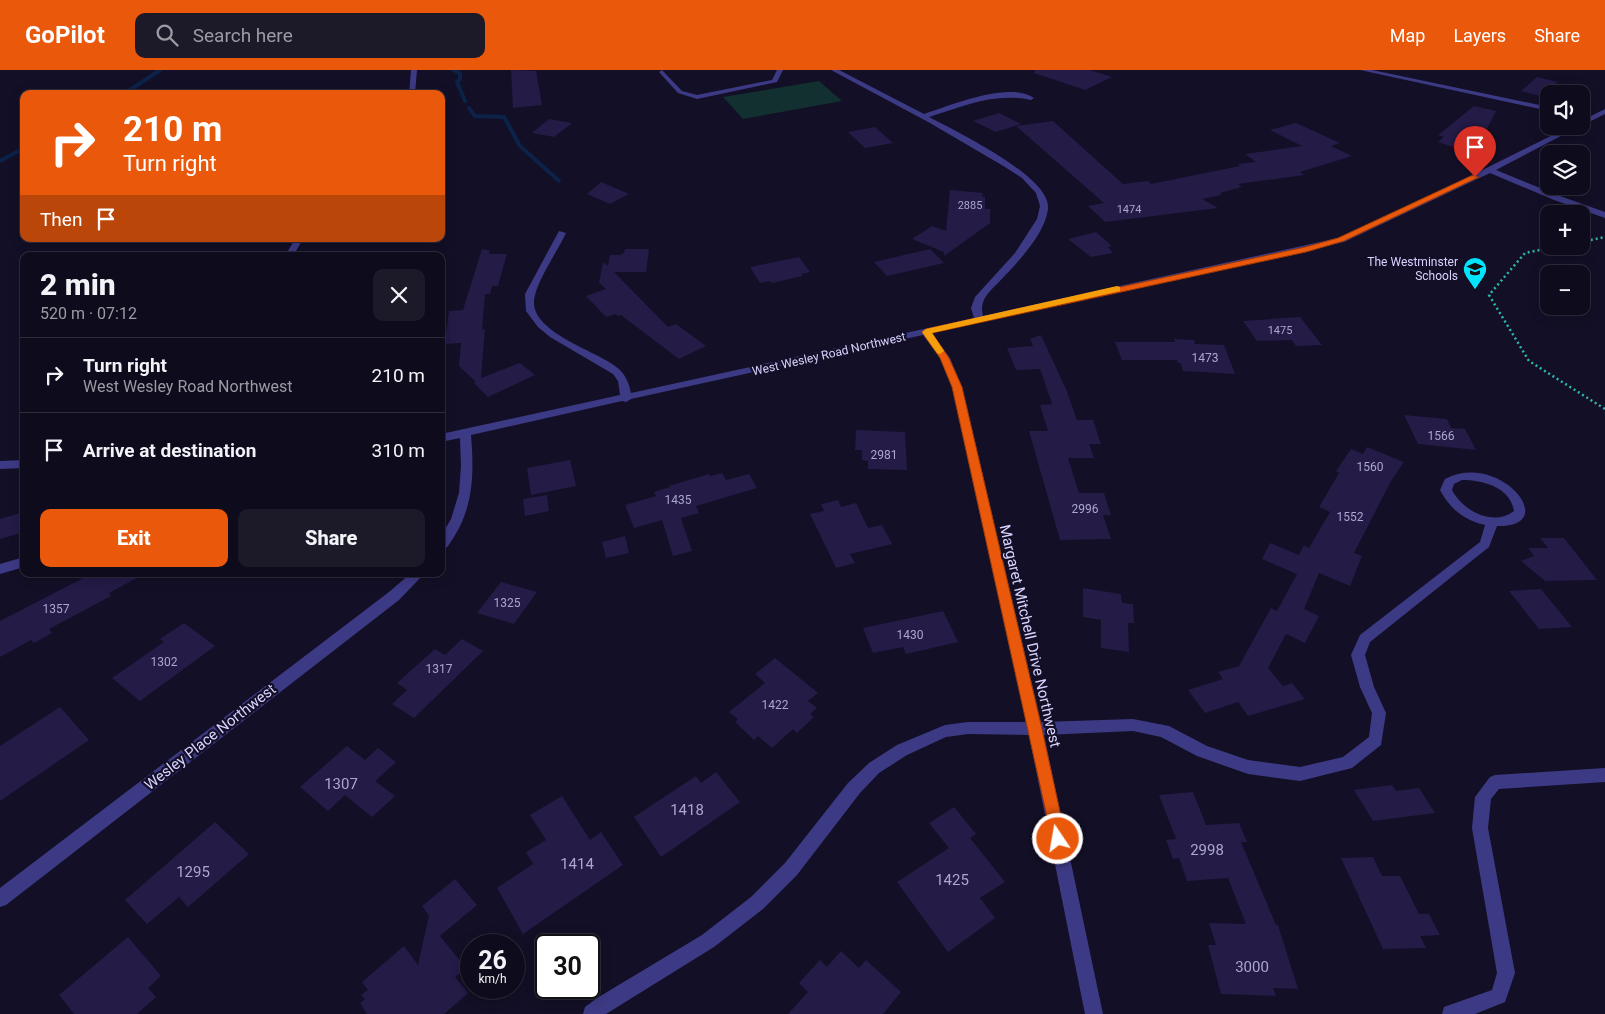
<!DOCTYPE html>
<meta charset="utf-8">
<style>
body{margin:0;font-family:Roboto,sans-serif;background:#1c1929;color:#f1f3f6;height:100vh;display:flex;flex-direction:column;font-size:19px;white-space:nowrap}
*{box-sizing:border-box;margin:0}
p{font-size:16px;color:#9b9ba3}
.icon{flex:none;width:28px;height:28px;fill:none;stroke:currentColor;stroke-width:2;stroke-linecap:round;stroke-linejoin:round}
.map{position:relative;flex:1;overflow:hidden}
.side{position:absolute;left:20px;top:182px;width:425px;height:325px;display:flex;flex-direction:column;background:#0e0b1c;border-radius:10px;box-shadow:0 2px 12px #0003,0 0 0 1px #2e2b3b}
.side>*{flex:none}
.top-card{position:absolute;left:20px;top:20px;width:425px;height:152px;border-radius:10px;box-shadow:0 2px 12px #0003,0 0 0 1px #2e2b3b;background:#ea580c;color:#fff;overflow:hidden}
.tools{position:absolute;left:1540px;top:15px;display:grid;gap:10px}
.tools a{display:grid;place-items:center;width:50px;height:50px;border-radius:10px;background:#0e0b1c;box-shadow:0 2px 12px #0003,0 0 0 1px #2e2b3b;font-size:25px}
.speed{position:absolute;left:460px;top:864px;display:flex;gap:10px;font-size:25px;font-weight:700;text-align:center}
.speed>*{display:grid;place-content:center;width:65px;height:65px;border-radius:50%;background:#0e0b1c;box-shadow:0 2px 12px #0003,0 0 0 1px #2e2b3b;line-height:1}
.speed small{font-size:12px;font-weight:400}
.speed .limit{border:2px solid #111;border-radius:8px;background:#fff;color:#111}
.pin{position:absolute;display:grid;place-items:center;width:42px;height:42px;color:#fff;margin:-51px -21px;border-radius:50% 50% 50% 0;rotate:-45deg;box-shadow:0 0 5px #0007}
.pin .icon{rotate:45deg}
.me{position:absolute;width:55px;margin:-28px;rotate:348deg;stroke-linejoin:round;filter:drop-shadow(0 0 4px #0008)}
.turn{display:flex;align-items:center;gap:18px;height:105px;padding:0 20px;font-size:22px}
.turn .icon{width:65px;height:65px;stroke-width:2.5}
.turn b{display:block;font-size:35px;line-height:42px}
.then{display:flex;align-items:center;height:48px;padding:0 20px;background:#0003;gap:10px;font-size:19px}
.round{display:grid;place-items:center;flex:none;width:52px;height:52px;border-radius:10px;background:#1c1929}
.summary{display:flex;align-items:center;justify-content:space-between;height:85px;padding:0 20px}
h1{font-size:30px;font-weight:800;line-height:38px}
.button{display:flex;gap:10px;margin-top:auto;padding:10px 20px}
.button a{flex:1;height:58px;border-radius:10px;background:#ea580c;color:#fff;font-size:20px;font-weight:800;line-height:58px;text-align:center}
.button a+a{background:#1c1929;color:#f1f3f6}
ul{padding:0;list-style:none}
li{display:flex;align-items:center;gap:15px;height:75px;padding:0 20px;border-top:1px solid #2e2b3b}
li div{flex:1}
li b{display:block;font-size:19px}
li em{font-style:normal}
header{display:flex;align-items:center;gap:30px;box-sizing:border-box;height:70px;padding:0 25px;background:#ea580c;color:#fff}
header strong{font-size:24px}
nav{display:flex;gap:28px;margin-inline-start:auto;font-size:18px}
.search{width:350px;height:45px;background:#1c1929;display:flex;align-items:center;gap:12px;box-sizing:border-box;padding:0 18px;border-radius:10px;color:#9b9ba3;font-size:19px}
.map>svg:first-child{display:block}
</style>
<header>
<strong>GoPilot</strong>
<div class="search"><svg class="icon" aria-label="search" viewBox="0 0 24 24"><circle cx="10" cy="10" r="6"/><path d="M15 15l6 6"/></svg>Search here</div>
<nav><a>Map</a><a>Layers</a><a>Share</a></nav>
</header>
<div class="map">
<svg width="1605" height="944" viewBox="0 0 1605 944">
<rect width="100%" height="100%" fill="#130f26"/>
<polygon fill="#12302f" points="819,11 842,31 743,49 723,27"/>
<g fill="none" stroke-linecap="round" stroke-linejoin="round">
<g stroke="#0c2248" stroke-width="4">
<polyline points="453,0 460,3 460,9 457,12 465,31"/>
<polyline points="124,24 160,0"/>
<polyline points="469,38 475,46 504,47 520,76 559,111"/>
<polyline points="0,91 24,78"/>
</g>
</g>
<g fill="#241b47">
<polygon points="511,0 536,1 542,35 513,38"/>
<polygon points="1035,0 1090,0 1112,7 1085,20 1034,3"/>
<polygon points="1537,7 1558,12 1541,26 1521,21"/>
<polygon points="1474,36 1496,41 1486,61 1481,60 1459,79 1438,72 1444,67 1438,65"/>
<polygon points="999,43 1021,54 996,62 973,51"/>
<polygon points="549,49 572,53 554,67 532,63"/>
<polygon points="1053,51 1123,114 1148,111 1151,114 1240,96 1238,94 1256,92 1245,84 1302,76 1270,60 1296,53 1340,73 1331,76 1352,86 1300,102 1304,105 1238,114 1242,117 1220,123 1221,125 1202,129 1218,138 1105,152 1088,136 1104,133 1016,56"/>
<polygon points="875,57 893,73 865,78 848,62"/>
<polygon points="601,112 629,124 610,134 587,124"/>
<polygon points="950,120 983,123 982,127 985,127 985,139 990,139 990,153 944,186 944,182 912,169 932,156 946,161"/>
<polygon points="1096,162 1112,176 1108,177 1113,183 1091,187 1068,169"/>
<polygon points="482,179 490,181 489,184 507,184 498,216 492,216 490,224 485,224 482,260 485,259 481,308 520,293 535,305 488,327 474,313 476,312 459,296 461,273 445,274 449,241 463,240"/>
<polygon points="625,179 649,179 646,202 614,202 668,257 676,254 706,276 679,289 621,245 618,246 616,244 606,247 586,226 606,219 599,213 603,192 608,196 610,185 620,185 624,183"/>
<polygon points="930,179 944,193 887,206 874,192"/>
<polygon points="799,187 810,202 801,204 803,206 772,213 770,211 760,213 750,197"/>
<polygon points="1300,247 1322,275 1296,276 1292,270 1257,271 1243,251"/>
<polygon points="1041,265 1066,319 1077,350 1093,350 1101,374 1089,374 1094,388 1068,388 1079,423 1104,423 1111,445 1103,445 1111,469 1060,470 1029,361 1048,361 1040,335 1052,334 1040,299 1016,300 1007,278 1033,276 1030,269"/>
<polygon points="1174,269 1194,270 1195,274 1224,275 1235,304 1183,301 1181,293 1178,293 1177,290 1122,290 1115,272 1175,272"/>
<polygon points="1404,345 1447,349 1451,358 1465,359 1476,380 1418,374"/>
<polygon points="856,360 905,362 907,400 868,399 868,391 862,390 862,380 855,380"/>
<polygon points="1367,377 1404,392 1391,411 1354,483 1362,486 1350,516 1319,503 1304,539 1319,546 1305,573 1286,564 1268,598 1283,616 1292,613 1305,629 1248,646 1238,632 1205,643 1188,620 1223,609 1218,602 1239,596 1271,538 1277,541 1297,504 1262,489 1270,473 1299,485 1304,475 1309,478 1330,442 1319,437 1339,403 1336,401 1351,379 1363,384"/>
<polygon points="570,390 576,416 531,425 527,398"/>
<polygon points="722,403 726,410 749,404 757,418 696,436 699,443 681,448 692,481 673,486 662,450 634,458 625,435 656,426 654,422 670,417 669,416 709,404 710,406"/>
<polygon points="547,425 549,441 525,446 523,429"/>
<polygon points="838,430 841,437 856,433 868,458 882,455 892,474 850,484 855,493 836,498 810,444 824,441 821,434"/>
<polygon points="24,442 24,462 0,469 0,449"/>
<polygon points="625,466 629,483 606,488 602,472"/>
<polygon points="1540,468 1564,468 1597,510 1545,511 1521,491 1534,486 1528,478 1548,478"/>
<polygon points="91,504 97,504 101,509 110,504 144,504 109,523 111,526 49,559 52,563 34,573 31,570 0,587 0,551"/>
<polygon points="501,512 537,522 514,554 477,543"/>
<polygon points="1083,518 1121,524 1122,533 1133,534 1134,553 1128,553 1129,582 1101,578 1101,550 1083,547"/>
<polygon points="1541,519 1572,557 1539,559 1509,521"/>
<polygon points="943,541 958,572 906,584 903,577 873,583 863,558"/>
<polygon points="184,553 215,576 140,631 112,608 164,572 160,569"/>
<polygon points="462,569 483,581 414,648 392,634 407,620 397,613 435,579 445,585"/>
<polygon points="775,588 818,623 808,631 817,638 810,644 814,647 797,663 793,659 772,678 758,666 754,670 735,652 738,649 729,642 765,613 755,604"/>
<polygon points="60,637 89,670 0,731 0,676"/>
<polygon points="347,676 365,690 378,678 396,692 375,711 395,726 372,747 345,725 328,741 300,717"/>
<polygon points="716,702 740,732 661,787 634,747 696,706 701,713"/>
<polygon points="1392,715 1396,721 1419,718 1435,743 1373,751 1354,720"/>
<polygon points="1193,722 1206,755 1239,753 1247,772 1241,772 1276,855 1278,855 1298,919 1273,918 1276,926 1221,924 1208,875 1216,875 1209,853 1246,854 1228,808 1187,811 1179,788 1173,789 1166,770 1176,769 1159,725"/>
<polygon points="562,726 590,770 601,762 623,795 523,864 497,818 533,794 526,782 546,770 530,745"/>
<polygon points="954,737 976,764 970,768 1005,812 980,828 995,848 948,882 897,812 949,778 929,753"/>
<polygon points="215,752 249,784 188,837 179,827 147,854 125,830"/>
<polygon points="1373,787 1382,806 1400,806 1419,844 1429,844 1440,865 1420,866 1426,878 1383,879 1341,788"/>
<polygon points="455,809 477,835 440,866 466,898 455,907 468,923 444,944 367,944 360,933 365,929 361,925 368,920 362,912 404,876 418,895 429,846 422,836"/>
<polygon points="128,867 161,906 148,918 156,927 137,944 74,944 59,925"/>
<polygon points="841,881 859,898 866,890 901,922 883,944 788,944 808,922 799,913 820,890 827,897"/>
</g>
<g fill="none" stroke-linecap="round" stroke-linejoin="round">
<g stroke="#2fb8b0" stroke-width="2.5" stroke-dasharray="2 3" stroke-linecap="butt">
<polyline points="1581,172 1605,167"/>
<polyline points="1559,176 1525,183 1489,225 1529,291 1605,339"/>
</g>
<g fill="#3d3a85" fill-rule="evenodd">
<polygon points="411,0 417,0 415,24 409,24"/>
<polygon points="662,0 682,21 697,25 772,10 777,0 783,0 777,12 697,29 678,23 659,2"/>
<path d="M831,0H839L924,44C952,35 1008,11 1034,28L1031,30C995,22 963,36 929,47C955,61 1052,107 1048,139C1045,165 1015,195 998,213C988,223 979,231 983,246L1338,168L1430,126L1571,56H1580L1496,100L1560,126L1605,142V148L1554,130L1490,103L1344,172L932,263L950,288L962,317L1041,652L1133,649L1169,656L1207,676L1248,690L1300,697L1343,687L1369,667L1372,643L1360,617L1351,585L1360,565L1480,472L1485,455C1464,450 1450,439 1440,420L1445,409C1500,380 1563,458 1497,456L1489,477L1370,572L1365,585L1374,617L1386,643L1381,675L1352,698L1300,711L1248,704L1197,686L1161,667L1133,661L1044,665L1103,944H1085L1029,665L968,664L946,667L907,685L879,703L860,723L797,805L763,839L714,877L606,944H583L585,937L597,928L702,865L751,827L785,793L848,713L869,693L897,675L945,655L968,652H1026L952,317L940,288L923,265L631,329L626,332L622,331L471,365C474,401 474,435 454,467C450,472 448,479 441,481V466L451,449L459,423L461,396L460,368L441,372V364L620,325L618,311L613,304L550,267L538,257L526,241L525,224L559,161L566,163C558,180 539,208 535,225C524,262 600,281 619,299C626,306 629,313 631,323L974,248L971,238L975,227L1015,183L1037,149L1040,136L1036,123L1022,108L1005,97L930,53ZM1462,410C1483,410 1510,417 1514,441C1493,457 1463,441 1452,420L1454,414Z"/>
<polygon points="1360,0 1372,0 1549,37 1549,41"/>
<polygon points="1605,39 1605,44 1581,56 1581,51"/>
<polygon points="295,169 303,169 293,186 285,186"/>
<polygon points="24,390 24,398 0,399 0,391"/>
<polygon points="24,487 24,497 0,504 0,494"/>
<polygon points="410,504 424,504 399,530 6,835 0,837 0,818 389,522"/>
<polygon points="1605,698 1605,712 1499,719 1491,729 1488,758 1515,903 1505,932 1475,944 1442,944 1444,937 1492,920 1497,903 1472,758 1475,727 1490,707 1495,705"/>
</g>
</g>
<polygon fill="#ea580c" stroke="#983908" points="1473,105 1479,107 1344,171 1306,182 932,263 949,288 962,317 1042,659 1066,769 1063,774 1058,776 1053,774 952,317 940,288 922,262 926,259 1305,177 1338,168"/>
<polygon fill="#f59e0b" points="1117,216 1120,217 1120,221 932,263 944,281 940,284 937,283 922,262 926,259"/>
<defs>
<g id="school-pin" transform="scale(1.25)"><path d="M0 17L-7.5 6A9.5 9.5 0 1 1 7.5 6Z" fill="#00e5ff" stroke="#130f26"/><path d="M0-5L7-2L0 1L-7-2ZM-4 1L0 2.5L4 1V4Q0 6-4 4Z" fill="#111"/></g>
</defs>
<g fill-rule="evenodd">
<use href="#school-pin" x="1475" y="199"/>
</g>
<g text-anchor="middle" dominant-baseline="central" stroke-width="4.5" stroke-linejoin="round" paint-order="stroke">
<g font-size="11" fill="#aca6d1">
<text x="970" y="135">2885</text>
<text x="1129" y="139">1474</text>
<text x="1280" y="260">1475</text>
</g>
<g font-size="12" fill="#d9d4ff" stroke="#130f26" text-anchor="end">
<text x="1458" y="192">The Westminster<tspan x="1458" dy="14">Schools</tspan></text>
</g>
<g font-size="12" fill="#d9d4ff" stroke="#130f26">
<text transform="translate(829 284) rotate(-13)">West Wesley Road Northwest</text>
</g>
<g font-size="12" fill="#aca6d1">
<text x="1205" y="288">1473</text>
<text x="1441" y="366">1566</text>
<text x="884" y="385">2981</text>
<text x="1370" y="397">1560</text>
<text x="678" y="430">1435</text>
<text x="1085" y="439">2996</text>
<text x="1350" y="447">1552</text>
<text x="507" y="533">1325</text>
<text x="56" y="539">1357</text>
<text x="910" y="565">1430</text>
<text x="164" y="592">1302</text>
<text x="439" y="599">1317</text>
<text x="775" y="635">1422</text>
</g>
<g font-size="15" fill="#d9d4ff" stroke="#130f26">
<text transform="translate(1030 566) rotate(77)">Margaret Mitchell Drive Northwest</text>
<text transform="translate(210 667) rotate(-38)">Wesley Place Northwest</text>
</g>
<g font-size="15" fill="#aca6d1">
<text x="341" y="714">1307</text>
<text x="687" y="740">1418</text>
<text x="1207" y="780">2998</text>
<text x="577" y="794">1414</text>
<text x="193" y="802">1295</text>
<text x="952" y="810">1425</text>
<text x="1252" y="897">3000</text>
</g>
</g>
</svg>
<div class="tools">
<a><svg class="icon" aria-label="sound" viewBox="0 0 24 24"><path d="M4 9h4l5-4v14l-5-4H4zM17 9q2 3 0 6"/></svg></a>
<a><svg class="icon" aria-label="layers" viewBox="0 0 24 24"><path d="M12 4l9 5-9 5-9-5zM3 14l9 5 9-5"/></svg></a>
<a>+</a>
<a>−</a>
</div>
<div class="speed"><div>26<small>km/h</small></div><div class="limit">30</div></div>
<div class="pin" style="left:1475px;top:107px;background:#d93025"><svg class="icon" aria-label="arrive" viewBox="0 0 24 24"><path d="M6 21V4h12l-3 4 3 4H6"/></svg></div>
<svg class="me" style="left:1058px;top:769px" viewBox="-20 -20 40 40"><circle r="17" fill="#ea580c" stroke="#fff" stroke-width="3"/><path d="M0-11L8 9 0 5-8 9z" fill="#fff"/></svg>
<div class="top-card">
<div class="turn"><svg class="icon" aria-label="right" viewBox="0 0 24 24"><path d="M7 20v-9h11M14 6l5 5-5 5"/></svg><div><b>210 m</b>Turn right</div></div>
<div class="then">Then<svg class="icon" aria-label="arrive" viewBox="0 0 24 24"><path d="M6 21V4h12l-3 4 3 4H6"/></svg></div>
</div>
<section class="side">
<div class="summary"><div><h1>2 min</h1><p>520 m · 07:12</p></div><a class="round"><svg class="icon" aria-label="close" viewBox="0 0 24 24"><path d="M6 6l12 12M18 6L6 18"/></svg></a></div>
<ul>
<li><svg class="icon" aria-label="right" viewBox="0 0 24 24"><path d="M7 20v-9h11M14 6l5 5-5 5"/></svg><div><b>Turn right</b><p>West Wesley Road Northwest</p></div><em>210 m</em></li>
<li><svg class="icon" aria-label="arrive" viewBox="0 0 24 24"><path d="M6 21V4h12l-3 4 3 4H6"/></svg><div><b>Arrive at destination</b></div><em>310 m</em></li>
</ul>
<div class="button"><a>Exit</a><a>Share</a></div>
</section>
</div>
